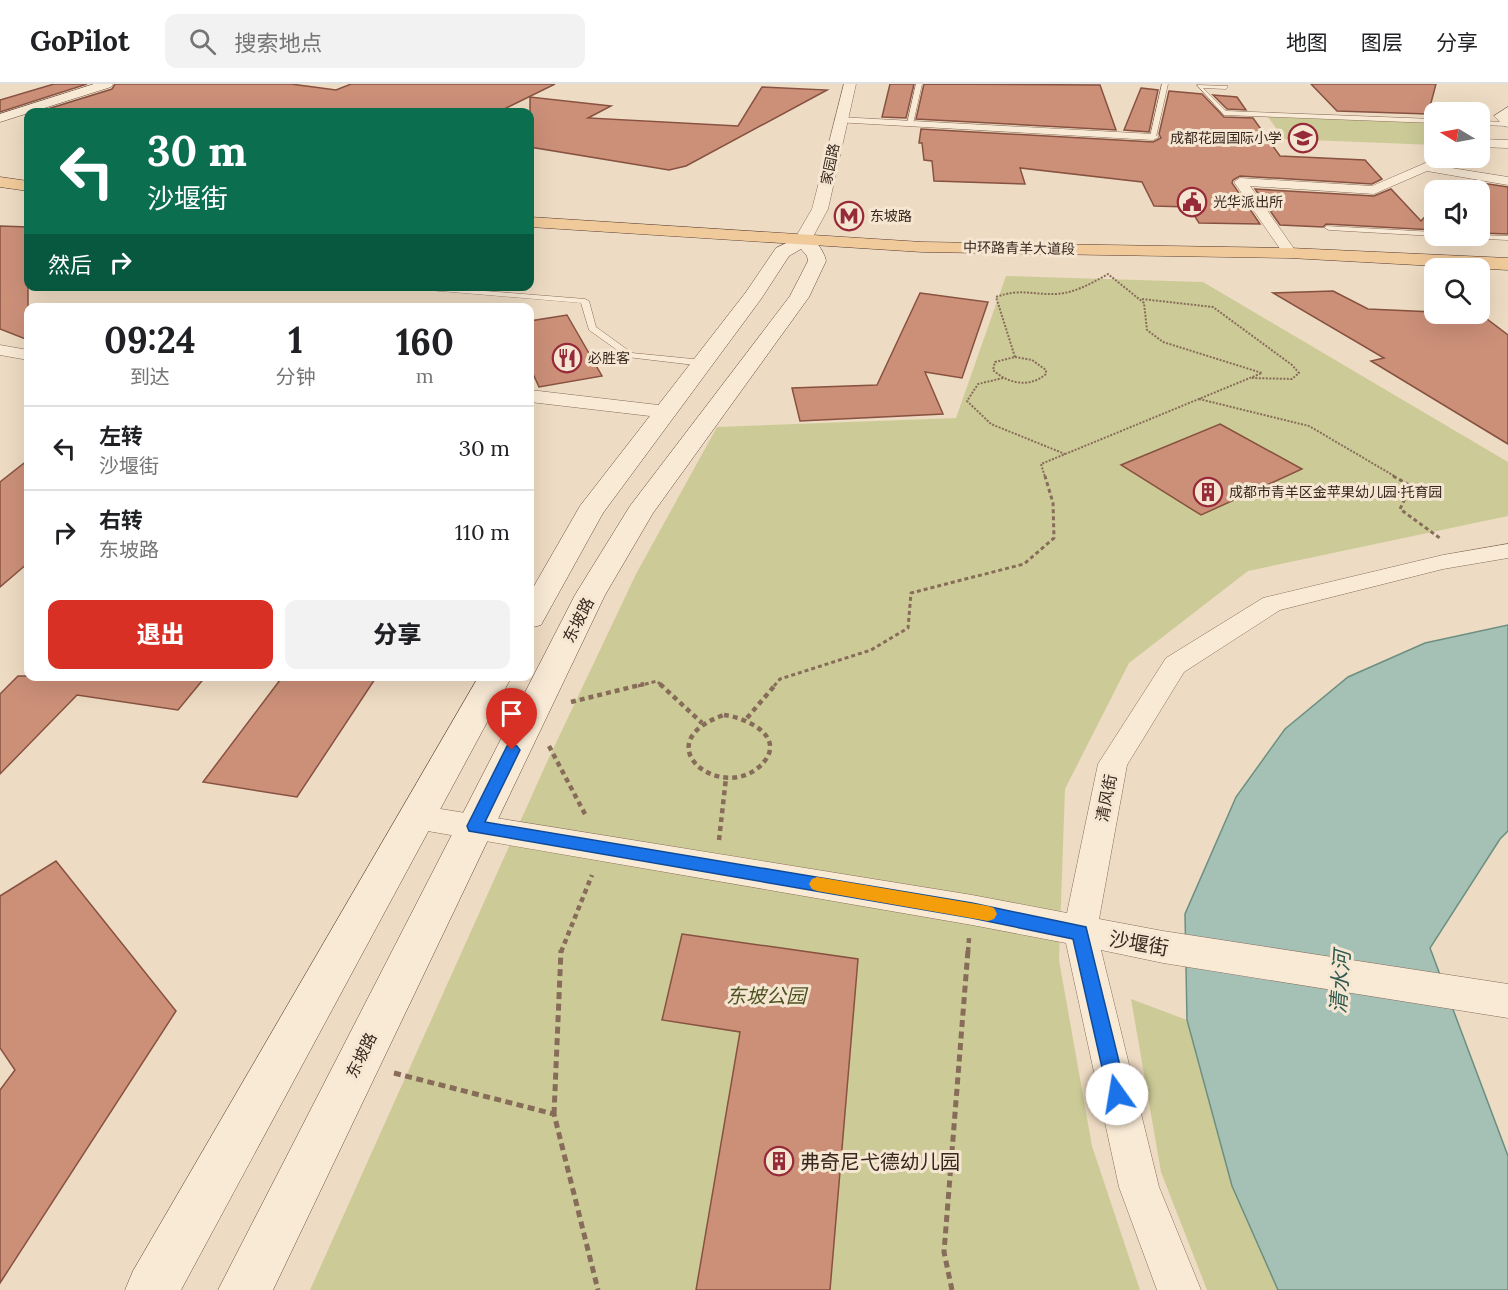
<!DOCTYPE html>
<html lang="zh">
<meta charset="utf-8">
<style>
body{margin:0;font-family:Lora,"Noto Sans SC",serif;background:#f2f2f2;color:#202124;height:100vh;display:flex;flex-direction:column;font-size:22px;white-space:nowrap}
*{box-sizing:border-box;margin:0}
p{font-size:20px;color:#757577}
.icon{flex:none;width:33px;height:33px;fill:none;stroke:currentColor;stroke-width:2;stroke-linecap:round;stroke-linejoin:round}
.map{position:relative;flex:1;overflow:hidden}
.details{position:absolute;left:24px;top:219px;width:510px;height:378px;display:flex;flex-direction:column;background:#fff;border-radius:12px;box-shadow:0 6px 24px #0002}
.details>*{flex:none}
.hud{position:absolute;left:24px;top:24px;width:510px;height:183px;border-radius:12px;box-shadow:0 6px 24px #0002;background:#0b6e4f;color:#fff;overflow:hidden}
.needle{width:39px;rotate:280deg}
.controls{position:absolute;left:1424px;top:18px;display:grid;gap:12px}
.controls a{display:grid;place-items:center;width:66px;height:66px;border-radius:12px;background:#fff;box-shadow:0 6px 24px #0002;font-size:30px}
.pin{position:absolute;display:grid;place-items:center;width:51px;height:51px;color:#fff;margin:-62px -26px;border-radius:50% 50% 50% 0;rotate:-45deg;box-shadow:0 0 6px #0007}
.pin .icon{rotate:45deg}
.me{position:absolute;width:66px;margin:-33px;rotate:347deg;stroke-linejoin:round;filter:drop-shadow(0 0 4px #0008)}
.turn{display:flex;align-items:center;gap:21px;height:126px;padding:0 24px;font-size:27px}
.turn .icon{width:78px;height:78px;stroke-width:2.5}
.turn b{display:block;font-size:42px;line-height:51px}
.then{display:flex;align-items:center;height:57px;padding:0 24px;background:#0003;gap:12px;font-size:22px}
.eta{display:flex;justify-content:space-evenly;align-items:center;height:102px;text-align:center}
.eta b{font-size:36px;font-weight:800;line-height:42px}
.action{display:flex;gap:12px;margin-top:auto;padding:12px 24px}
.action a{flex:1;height:69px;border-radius:12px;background:#d93025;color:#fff;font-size:24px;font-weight:800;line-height:69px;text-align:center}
.action a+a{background:#f2f2f2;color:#202124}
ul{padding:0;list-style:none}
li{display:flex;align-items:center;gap:18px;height:84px;padding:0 24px;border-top:2px solid #e0e0e0}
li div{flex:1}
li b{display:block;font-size:22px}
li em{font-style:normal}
header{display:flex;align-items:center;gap:36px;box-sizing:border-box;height:84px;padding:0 30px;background:#fff;border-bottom:2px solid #e0e0e0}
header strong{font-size:28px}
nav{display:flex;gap:33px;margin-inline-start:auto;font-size:21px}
.search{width:420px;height:54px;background:#f2f2f2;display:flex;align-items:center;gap:15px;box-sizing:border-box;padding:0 21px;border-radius:12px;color:#757577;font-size:22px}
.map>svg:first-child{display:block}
</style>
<header>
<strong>GoPilot</strong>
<div class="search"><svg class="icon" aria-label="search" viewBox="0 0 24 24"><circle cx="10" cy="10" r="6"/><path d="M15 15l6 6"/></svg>搜索地点</div>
<nav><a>地图</a><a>图层</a><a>分享</a></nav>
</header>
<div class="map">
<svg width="1508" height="1206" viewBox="0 0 1508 1206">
<rect width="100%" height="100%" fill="#eedbc3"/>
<g fill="#cccb97">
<polygon points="1268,33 1434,39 1434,61 1284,55"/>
<polygon points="1006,192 1203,198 1508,378 1508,432 1248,487 1129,579 1065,705 1059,876 1092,1062 1140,1206 310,1206 546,680 636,490 717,343 956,334"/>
<polygon points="1131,915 1187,936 1232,1102 1278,1206 1207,1206 1161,1088"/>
</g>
<polygon fill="#a5c1b5" stroke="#6c8f81" stroke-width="1.5" points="1508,541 1508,747 1500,755 1430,864 1508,1072 1508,1206 1278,1206 1232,1102 1187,936 1185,830 1236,713 1285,645 1348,593 1425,559"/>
<g fill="#cc9079" stroke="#875240" stroke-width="1.5">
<polygon points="54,0 87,0 0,28 0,16"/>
<polygon points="115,0 291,0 336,6 351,0 555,0 498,28 38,28 112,5"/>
<polygon points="890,0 914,0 906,34 882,33"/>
<polygon points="924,0 1100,1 1116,46 916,35"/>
<polygon points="1311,0 1436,0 1428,30 1337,27"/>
<polygon points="762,3 827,6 686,82 669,86 530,63 530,13 611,22 588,34 738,42"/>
<polygon points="1141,4 1158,6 1149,48 1124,46"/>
<polygon points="1169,7 1202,10 1224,33 1253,34 1280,72 1365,76 1382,95 1372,100 1240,92 1233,96 1232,99 1260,140 1199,139 1189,123 1154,122 1142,98 1020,84 1025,100 934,97 932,77 924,76 922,59 919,59 921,45 1153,58 1161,54 1159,50"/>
<polygon points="1213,11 1237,13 1246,26 1227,25"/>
<polygon points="1475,98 1508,103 1508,150 1479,149 1479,106 1449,106 1452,103"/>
<polygon points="1255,105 1374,112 1391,105 1421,137 1434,123 1434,146 1326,140 1323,143 1280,141"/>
<polygon points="0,142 28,143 28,256 0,245"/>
<polygon points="1333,207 1368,225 1434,228 1434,230 1479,229 1508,251 1508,360 1371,277 1384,274 1273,209"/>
<polygon points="920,209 988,218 962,294 925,288 943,330 800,337 792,304 877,301"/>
<polygon points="567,231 602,292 539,303 530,283 530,237"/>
<polygon points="1220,340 1302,385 1201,431 1121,381"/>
<polygon points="28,376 28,479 0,503 0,398"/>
<polygon points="18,592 206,592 178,626 77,611 0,690 0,610"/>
<polygon points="283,592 377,592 297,713 203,698"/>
<polygon points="56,777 176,927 0,1199 0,1006 15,986 0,964 0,812"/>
<polygon points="682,850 858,875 830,1206 696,1206 740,948 662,936"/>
</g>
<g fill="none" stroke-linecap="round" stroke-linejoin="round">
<g stroke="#886c5a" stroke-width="1">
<g id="service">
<polygon points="916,0 922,0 913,40 910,42 907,40"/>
<polygon points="1162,0 1168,0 1156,53 1153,55 1150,53"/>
<polygon points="1197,1 1228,2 1226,5 1203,4 1226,27 1434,35 1434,39 1224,31"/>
<polygon points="1479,37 1508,38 1508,42 1479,41"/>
<polygon points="1326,142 1434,148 1434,152 1437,152 1434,152 1329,146 1325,144"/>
<polygon points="1479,151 1508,152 1508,156 1462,154 1458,152"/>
<polygon points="381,202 423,202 585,215 589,217 596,243 632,269 703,276 707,279 703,282 627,273 589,246 581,219"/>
</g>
</g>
<g stroke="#886c5a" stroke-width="1">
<g id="minor">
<polygon points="1508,23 1508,43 1504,42 1494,32"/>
<polygon points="839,33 1153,50 1159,53 1153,56 835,38 835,34"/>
<polygon points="1479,55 1508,56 1508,64 1479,63"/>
<polygon points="1437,74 1452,74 1439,82 1508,93 1508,101 1427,87 1374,110 1250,102 1297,169 1290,173 1285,172 1234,98 1240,94 1372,102"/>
<polygon points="0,261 28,266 28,276 0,271"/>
<polygon points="530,306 667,322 674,324 677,328 674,332 667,334 530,318"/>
<polygon points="1508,460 1508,474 1443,485 1280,526 1184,588 1127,681 1099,835 1163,847 1508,900 1508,934 1163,879 1101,866 1159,1103 1201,1206 1157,1206 1119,1103 1066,859 972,841 416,745 405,742 401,733 405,724 416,721 972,811 1067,829 1098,680 1166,574 1263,514 1443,471"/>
</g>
</g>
<g stroke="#886c5a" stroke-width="1">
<polygon id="tertiary" points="844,0 856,0 828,125 809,160 797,160 794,156 812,125"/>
</g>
<g stroke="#6a4d3d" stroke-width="1">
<g id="secondary">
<polygon points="94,0 113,0 111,3 0,38 0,30"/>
<path d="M803,151C814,153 824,166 826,177L809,213L653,429L605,511L273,1206H218L575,511L630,422L790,212L808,177L807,172L801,165L789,172L761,215L603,429L541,541L530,544V509L580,422L746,208L776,164Z"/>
<polygon points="479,592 512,592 181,1206 125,1206 133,1187"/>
</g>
</g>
<g stroke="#563b2e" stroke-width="1">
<g id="primary">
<polygon points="0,93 28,97 28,107 0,103"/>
<polygon points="530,133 922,158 1290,164 1508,174 1508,186 1290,174 922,168 530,143"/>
</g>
</g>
<g stroke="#886c5a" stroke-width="2" stroke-dasharray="2 1.5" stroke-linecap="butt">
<polyline points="1142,215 1213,223 1292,281 1299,289 1292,295 1252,294"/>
<path d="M1015,273L1032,276L1046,286V290C1030,304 1008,300 993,286L995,278Z"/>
<path d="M1015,273L996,213C1021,204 1032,211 1056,210C1075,209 1092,199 1108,190L1144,219L1147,246L1163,258L1262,289L1041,380L1045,393"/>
<polyline points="1003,294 978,300 967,317 991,340 1065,370"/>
<polyline points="1199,315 1309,342 1396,393"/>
</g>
<g stroke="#886c5a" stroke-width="3" stroke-dasharray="4 3" stroke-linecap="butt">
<polyline points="1393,392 1411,402 1400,425 1441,455"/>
<polyline points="638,602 657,597 662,602"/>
<polyline points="774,602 780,595 871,566 908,544 911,509 1024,480 1054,454 1053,419 1045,392"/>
</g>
<g stroke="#886c5a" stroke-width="4.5" stroke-dasharray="5 4" stroke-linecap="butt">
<polyline points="660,600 702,639"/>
<polyline points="571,618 644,600"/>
<path d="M724,631C749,634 790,655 759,683C719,718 644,659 724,631Z"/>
<polyline points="747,634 776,600"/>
<polyline points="549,662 586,732"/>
<polyline points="719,756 726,694"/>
<polyline points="561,868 592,791"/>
<polyline points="968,868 969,854"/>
</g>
<g stroke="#886c5a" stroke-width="5" stroke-dasharray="7 4.5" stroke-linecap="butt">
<polyline points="394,989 554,1030 598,1206"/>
<polyline points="554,1030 561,866"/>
<polyline points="952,1206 944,1168 968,866"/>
</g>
<use href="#service" fill="#f9ead6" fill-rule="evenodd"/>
<use href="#minor" fill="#f9ead6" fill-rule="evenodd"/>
<use href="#tertiary" fill="#f9ead6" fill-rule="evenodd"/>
<use href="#secondary" fill="#f9ead6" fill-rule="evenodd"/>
<use href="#primary" fill="#f1ca9b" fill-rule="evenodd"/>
</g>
<polygon fill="#1a73e8" stroke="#114b97" stroke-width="1.5" points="512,660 517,662 520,666 485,738 972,819 1086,843 1127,1010 1124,1017 1117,1020 1110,1017 1108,1010 1073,855 972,834 469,747 467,742 507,662"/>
<polygon fill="#f59e0b" points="817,793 988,822 994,824 997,830 994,835 988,837 817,807 812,805 809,800 812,795"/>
<defs>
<g id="school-ring" transform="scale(1.5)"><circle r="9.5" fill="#f5e6d2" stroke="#972a39" stroke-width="1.5"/><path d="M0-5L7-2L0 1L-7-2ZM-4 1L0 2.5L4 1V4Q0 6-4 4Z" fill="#972a39"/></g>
<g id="civic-ring" transform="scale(1.5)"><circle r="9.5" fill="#f5e6d2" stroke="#972a39" stroke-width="1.5"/><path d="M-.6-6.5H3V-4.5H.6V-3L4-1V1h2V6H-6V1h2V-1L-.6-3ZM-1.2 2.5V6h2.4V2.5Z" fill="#972a39"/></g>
<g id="metro-ring" transform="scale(1.5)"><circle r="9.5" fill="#f5e6d2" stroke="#972a39" stroke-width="1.5"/><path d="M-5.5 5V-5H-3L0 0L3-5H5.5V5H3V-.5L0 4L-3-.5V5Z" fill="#972a39"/></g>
<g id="restaurant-ring" transform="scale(1.5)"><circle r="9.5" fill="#f5e6d2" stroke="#972a39" stroke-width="1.5"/><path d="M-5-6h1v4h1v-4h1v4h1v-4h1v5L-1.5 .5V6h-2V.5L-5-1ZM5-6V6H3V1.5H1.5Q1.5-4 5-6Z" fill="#972a39"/></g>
<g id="building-ring" transform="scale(1.5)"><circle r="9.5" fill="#f5e6d2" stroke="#972a39" stroke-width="1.5"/><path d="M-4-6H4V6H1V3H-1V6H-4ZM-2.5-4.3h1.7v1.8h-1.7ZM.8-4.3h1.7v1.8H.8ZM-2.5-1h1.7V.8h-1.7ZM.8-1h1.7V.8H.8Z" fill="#972a39"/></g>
</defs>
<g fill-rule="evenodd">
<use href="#school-ring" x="1303" y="54"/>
<use href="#civic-ring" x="1192" y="118"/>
<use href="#metro-ring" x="849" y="132"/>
<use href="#restaurant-ring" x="567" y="274"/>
<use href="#building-ring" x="1208" y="408"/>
<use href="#building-ring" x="779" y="1077"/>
</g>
<g text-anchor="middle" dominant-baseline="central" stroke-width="6" stroke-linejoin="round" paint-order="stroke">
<g font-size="14" fill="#38271e" stroke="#f5e6d2" text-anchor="start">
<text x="1282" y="54" text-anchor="end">成都花园国际小学</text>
<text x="1213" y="118">光华派出所</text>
<text x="870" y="132">东坡路</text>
<text x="588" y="274">必胜客</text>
<text x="1229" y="408">成都市青羊区金苹果幼儿园·托育园</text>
</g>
<g font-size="14" fill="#38271e" stroke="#f5e6d2">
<text transform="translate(830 80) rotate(-78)">家园路</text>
<text transform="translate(1019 164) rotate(1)">中环路青羊大道段</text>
</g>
<g font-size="16" fill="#38271e" stroke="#f5e6d2">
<text transform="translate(578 536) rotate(-63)">东坡路</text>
<text transform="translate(1106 714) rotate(-79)">清风街</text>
<text transform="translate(361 971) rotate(-64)">东坡路</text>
</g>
<g font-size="20" fill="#38271e" stroke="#f5e6d2">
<text transform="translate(1139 859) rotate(10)">沙堰街</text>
</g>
<g font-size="20" font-style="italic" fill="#4f5424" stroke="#f5e6d2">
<text x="766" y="911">东坡公园</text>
</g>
<g font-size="20" fill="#38271e" stroke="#f5e6d2" text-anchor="start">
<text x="800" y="1077">弗奇尼弋德幼儿园</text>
</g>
<g font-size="21" font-style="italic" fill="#2d584f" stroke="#f5e6d2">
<text transform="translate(1340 898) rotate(-86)">清水河</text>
</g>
</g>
</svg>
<div class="controls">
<a><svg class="needle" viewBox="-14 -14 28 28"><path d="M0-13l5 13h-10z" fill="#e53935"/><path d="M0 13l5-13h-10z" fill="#757577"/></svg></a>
<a><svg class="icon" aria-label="sound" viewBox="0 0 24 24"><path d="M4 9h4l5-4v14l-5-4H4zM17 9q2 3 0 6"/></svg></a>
<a><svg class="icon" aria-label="search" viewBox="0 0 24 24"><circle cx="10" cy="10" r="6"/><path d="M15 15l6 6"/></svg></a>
</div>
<div class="pin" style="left:512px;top:666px;background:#d93025"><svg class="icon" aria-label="arrive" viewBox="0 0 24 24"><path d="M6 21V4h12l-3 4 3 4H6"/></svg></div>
<svg class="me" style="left:1117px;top:1010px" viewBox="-20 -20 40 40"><circle r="19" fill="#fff"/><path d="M0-13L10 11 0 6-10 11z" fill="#1a73e8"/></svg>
<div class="hud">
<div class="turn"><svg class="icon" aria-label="left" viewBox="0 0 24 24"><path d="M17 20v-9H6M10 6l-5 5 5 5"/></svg><div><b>30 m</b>沙堰街</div></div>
<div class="then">然后<svg class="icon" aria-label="right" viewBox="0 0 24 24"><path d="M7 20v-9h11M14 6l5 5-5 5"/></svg></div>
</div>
<section class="details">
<div class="eta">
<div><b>09:24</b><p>到达</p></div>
<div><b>1</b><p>分钟</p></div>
<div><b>160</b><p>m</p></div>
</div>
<ul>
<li><svg class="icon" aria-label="left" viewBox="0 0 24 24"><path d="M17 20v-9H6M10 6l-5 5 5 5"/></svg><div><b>左转</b><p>沙堰街</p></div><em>30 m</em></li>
<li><svg class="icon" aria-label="right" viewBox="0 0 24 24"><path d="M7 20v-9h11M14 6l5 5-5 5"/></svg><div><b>右转</b><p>东坡路</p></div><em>110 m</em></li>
</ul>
<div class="action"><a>退出</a><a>分享</a></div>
</section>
</div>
